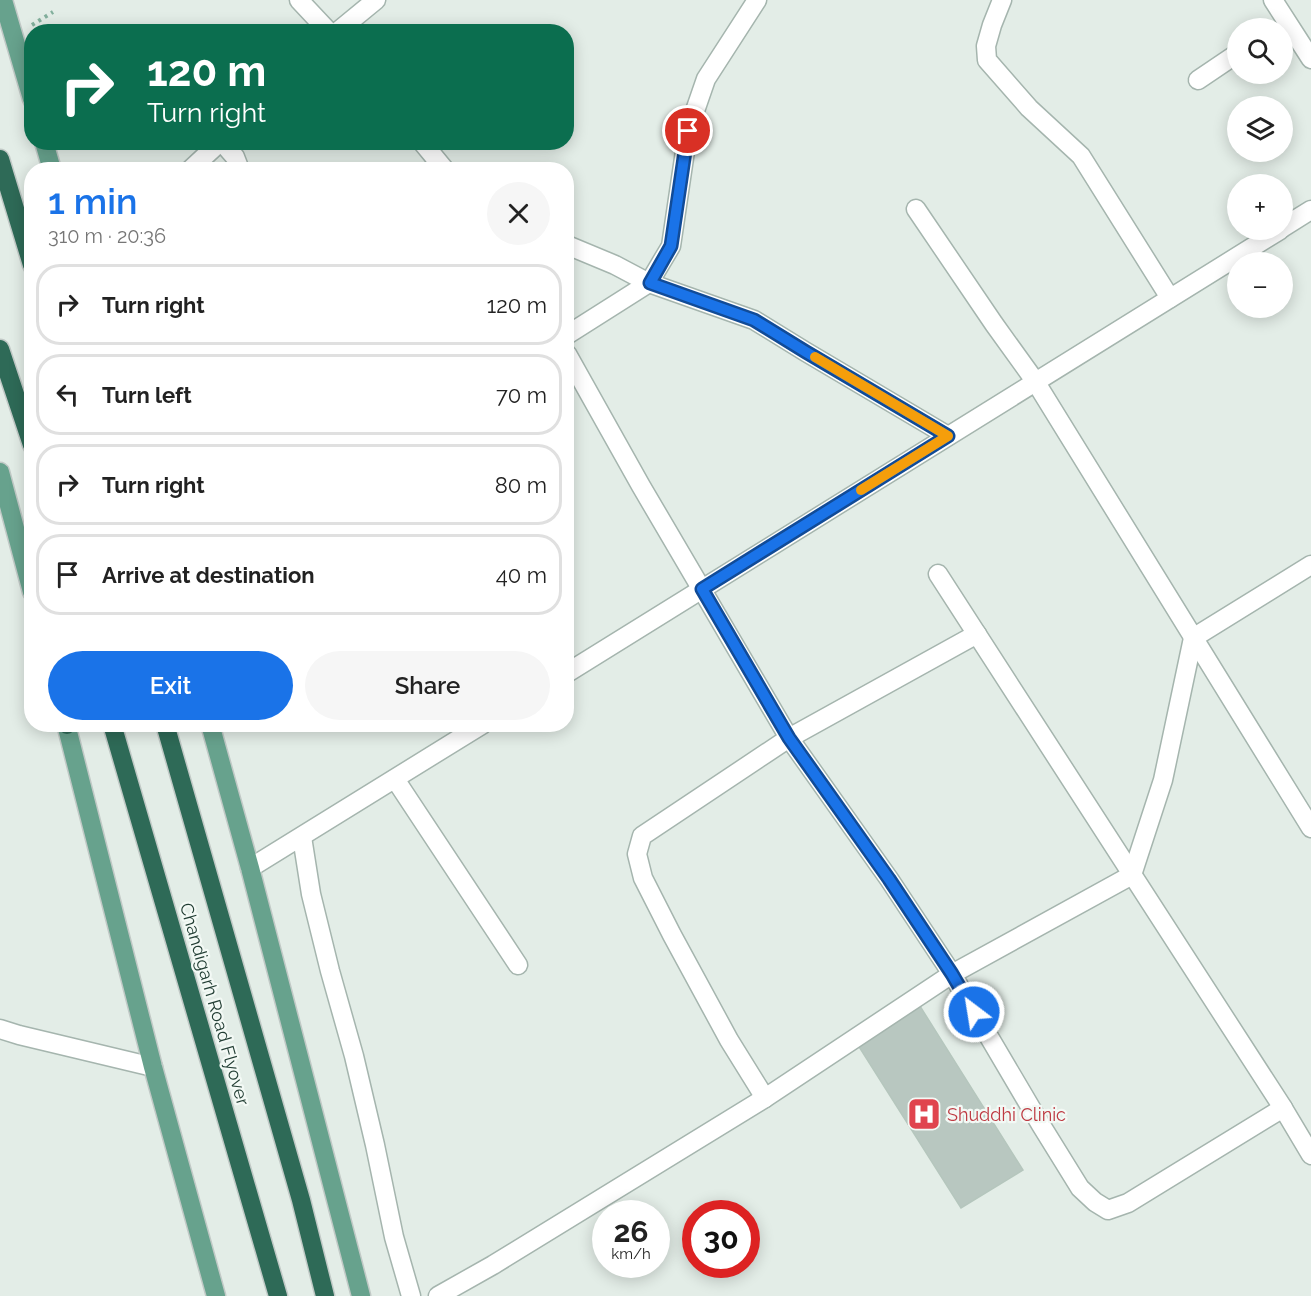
<!DOCTYPE html>
<meta charset="utf-8">
<style>
body{margin:0;font-family:Raleway,sans-serif;background:#f6f6f6;color:#222;height:100vh;display:flex;flex-direction:column;font-size:22px;white-space:nowrap}
*{box-sizing:border-box;margin:0}
p{font-size:20px;color:#767676}
.icon{flex:none;width:33px;height:33px;fill:none;stroke:currentColor;stroke-width:2;stroke-linecap:round;stroke-linejoin:round}
.map{position:relative;flex:1;overflow:hidden}
.drawer{position:absolute;left:24px;top:162px;width:550px;height:570px;display:flex;flex-direction:column;background:#fff;border-radius:24px;box-shadow:0 3px 15px #0003}
.drawer>*{flex:none}
.guide{position:absolute;left:24px;top:24px;width:550px;height:126px;border-radius:24px;box-shadow:0 3px 15px #0003;background:#0b6e4f;color:#fff;overflow:hidden}
.controls{position:absolute;left:1227px;top:18px;display:grid;gap:12px}
.controls a{display:grid;place-items:center;width:66px;height:66px;border-radius:50%;background:#fff;box-shadow:0 3px 15px #0003;font-size:30px}
.speed{position:absolute;left:592px;top:1200px;display:flex;gap:12px;font-size:30px;font-weight:700;text-align:center}
.speed>*{display:grid;place-content:center;width:78px;height:78px;border-radius:50%;background:#fff;box-shadow:0 3px 15px #0003;line-height:1}
.speed small{font-size:15px;font-weight:400}
.speed .limit{border:9px solid #d22;background:#fff;color:#111}
.pin{position:absolute;display:grid;place-items:center;width:51px;height:51px;color:#fff;margin:-26px;border:3px solid #fff;border-radius:50%;box-shadow:0 2px 6px #0007}
.me{position:absolute;width:66px;margin:-33px;rotate:329deg;stroke-linejoin:round;filter:drop-shadow(0 0 4px #0008)}
.turn{display:flex;align-items:center;gap:21px;height:126px;padding:0 24px;font-size:27px}
.turn .icon{width:78px;height:78px;stroke-width:2.5}
.turn b{display:block;font-size:42px;line-height:51px}
.round{display:grid;place-items:center;flex:none;width:63px;height:63px;border-radius:32px;background:#f6f6f6}
.summary{display:flex;align-items:center;justify-content:space-between;height:102px;padding:0 24px}
h1{font-size:36px;font-weight:600;line-height:45px;color:#1a73e8}
.cta{display:flex;gap:12px;margin-top:auto;padding:12px 24px}
.cta a{flex:1;height:69px;border-radius:36px;background:#1a73e8;color:#fff;font-size:24px;font-weight:600;line-height:69px;text-align:center}
.cta a+a{background:#f6f6f6;color:#222}
ul{padding:0;list-style:none}
li{display:flex;align-items:center;gap:18px;height:81px;margin:0 12px 9px;padding:0 12px;border:3px solid #e0e0e0;border-radius:24px}
li div{flex:1}
li b{display:block;font-size:22px}
li em{font-style:normal}
.map>svg:first-child{display:block}
</style>
<div class="map">
<svg width="1311" height="1296" viewBox="0 0 1311 1296">
<rect width="100%" height="100%" fill="#e3ede7"/>
<polygon fill="#b8c7c0" stroke="#b5c6bd" stroke-width="1.5" points="918,1003 1023,1170 961,1208 856,1042"/>
<g fill="none" stroke-linecap="round" stroke-linejoin="round">
<g stroke="#a5b5ae" stroke-width="21">
<g id="minor">
<polyline points="299,0 329,32"/>
<polyline points="1002,0 992,25 986,46 987,60 1029,108 1081,156 1170,298"/>
<polyline points="1273,0 1311,59"/>
<polyline points="337,32 376,0"/>
<polyline points="1198,80 1238,53"/>
<polyline points="222,142 235,157 240,170"/>
<polyline points="422,142 445,170"/>
<polyline points="190,170 220,142"/>
<polyline points="916,209 994,324 1035,381 1311,828"/>
<polyline points="1282,228 1311,210"/>
<polyline points="567,245 615,265 649,283 754,320 806,352 948,436"/>
<polyline points="567,335 649,283 671,246 688,131 706,79 757,0"/>
<polyline points="938,574 1283,1108 1311,1155"/>
<polyline points="567,673 1280,230"/>
<polyline points="395,779 518,965"/>
<polyline points="302,837 311,894 330,971 354,1056 375,1145 394,1237 411,1296"/>
<polyline points="250,868 483,724"/>
<polyline points="0,1029 19,1035 153,1067"/>
<polyline points="765,1098 729,1040 672,935 643,878 637,854 642,836 789,738 977,634"/>
<polyline points="1283,1108 1128,1203 1108,1210 1095,1202 1080,1188 1041,1125 952,974 1132,875 1163,780 1193,638 1311,565"/>
<polyline points="438,1296 493,1265 765,1098 952,974 889,879 789,738 641,486 567,354"/>
</g>
</g>
<g stroke="#c1c9c6" stroke-width="21">
<g id="major">
<polyline points="3,0 32,99"/>
<polyline points="44,142 52,170"/>
<polyline points="0,472 32,592"/>
<polyline points="66,724 153,1067 216,1296"/>
<polyline points="210,724 250,868 361,1296"/>
</g>
</g>
<g stroke="#c1c9c6" stroke-width="21">
<g id="highway">
<polyline points="0,159 32,265"/>
<polyline points="0,349 32,445"/>
<polyline points="112,724 278,1296"/>
<polyline points="165,724 301,1200 325,1296"/>
<polyline points="67,725 67,724"/>
</g>
</g>
<polyline stroke="#83b09d" stroke-width="4" stroke-dasharray="3 4.5" stroke-linecap="butt" points="32,25 53,12"/>
<use href="#minor" stroke="#fff" stroke-width="18"/>
<use href="#major" stroke="#67a28d" stroke-width="18"/>
<use href="#highway" stroke="#2e6a57" stroke-width="18"/>
</g>
<g fill="none" stroke-linecap="round" stroke-linejoin="round">
<g stroke="#114b97" stroke-width="15">
<polyline id="route" points="688,131 671,246 650,283 754,320 806,352 948,436 702,589 789,738 889,879 952,974 974,1012"/>
</g>
<use href="#route" stroke="#1a73e8" stroke-width="10"/>
<polyline stroke="#f59e0b" stroke-width="10" points="815,357 948,436 861,490"/>
</g>
<defs>
<g id="hospital-square" transform="scale(1.725)"><rect x="-9" y="-9" width="18" height="18" rx="4" fill="#e0444e" stroke="#f3f9f5"/><path d="M-5-5h3v3.5h4V-5h3V5h-3V1.5h-4V5h-3Z" fill="#fff"/></g>
</defs>
<g fill-rule="evenodd">
<use href="#hospital-square" x="924" y="1114"/>
</g>
<g text-anchor="middle" dominant-baseline="central" stroke-width="4.5" stroke-linejoin="round" paint-order="stroke">
<g font-size="18" fill="#223e34" stroke="#f3f9f5">
<text transform="translate(215 1004) rotate(74)">Chandigarh Road Flyover</text>
</g>
<g font-size="18" fill="#be3a42" stroke="#f3f9f5" text-anchor="start">
<text x="947" y="1114">Shuddhi Clinic</text>
</g>
</g>
</svg>
<div class="controls">
<a><svg class="icon" aria-label="search" viewBox="0 0 24 24"><circle cx="10" cy="10" r="6"/><path d="M15 15l6 6"/></svg></a>
<a><svg class="icon" aria-label="layers" viewBox="0 0 24 24"><path d="M12 4l9 5-9 5-9-5zM3 14l9 5 9-5"/></svg></a>
<a>+</a>
<a>−</a>
</div>
<div class="speed"><div>26<small>km/h</small></div><div class="limit">30</div></div>
<div class="pin" style="left:688px;top:131px;background:#d93025"><svg class="icon" aria-label="arrive" viewBox="0 0 24 24"><path d="M6 21V4h12l-3 4 3 4H6"/></svg></div>
<svg class="me" style="left:974px;top:1012px" viewBox="-20 -20 40 40"><circle r="17" fill="#1a73e8" stroke="#fff" stroke-width="3"/><path d="M0-11L8 9 0 5-8 9z" fill="#fff"/></svg>
<div class="guide">
<div class="turn"><svg class="icon" aria-label="right" viewBox="0 0 24 24"><path d="M7 20v-9h11M14 6l5 5-5 5"/></svg><div><b>120 m</b>Turn right</div></div>
</div>
<section class="drawer">
<div class="summary"><div><h1>1 min</h1><p>310 m · 20:36</p></div><a class="round"><svg class="icon" aria-label="close" viewBox="0 0 24 24"><path d="M6 6l12 12M18 6L6 18"/></svg></a></div>
<ul>
<li><svg class="icon" aria-label="right" viewBox="0 0 24 24"><path d="M7 20v-9h11M14 6l5 5-5 5"/></svg><div><b>Turn right</b></div><em>120 m</em></li>
<li><svg class="icon" aria-label="left" viewBox="0 0 24 24"><path d="M17 20v-9H6M10 6l-5 5 5 5"/></svg><div><b>Turn left</b></div><em>70 m</em></li>
<li><svg class="icon" aria-label="right" viewBox="0 0 24 24"><path d="M7 20v-9h11M14 6l5 5-5 5"/></svg><div><b>Turn right</b></div><em>80 m</em></li>
<li><svg class="icon" aria-label="arrive" viewBox="0 0 24 24"><path d="M6 21V4h12l-3 4 3 4H6"/></svg><div><b>Arrive at destination</b></div><em>40 m</em></li>
</ul>
<div class="cta"><a>Exit</a><a>Share</a></div>
</section>
</div>
